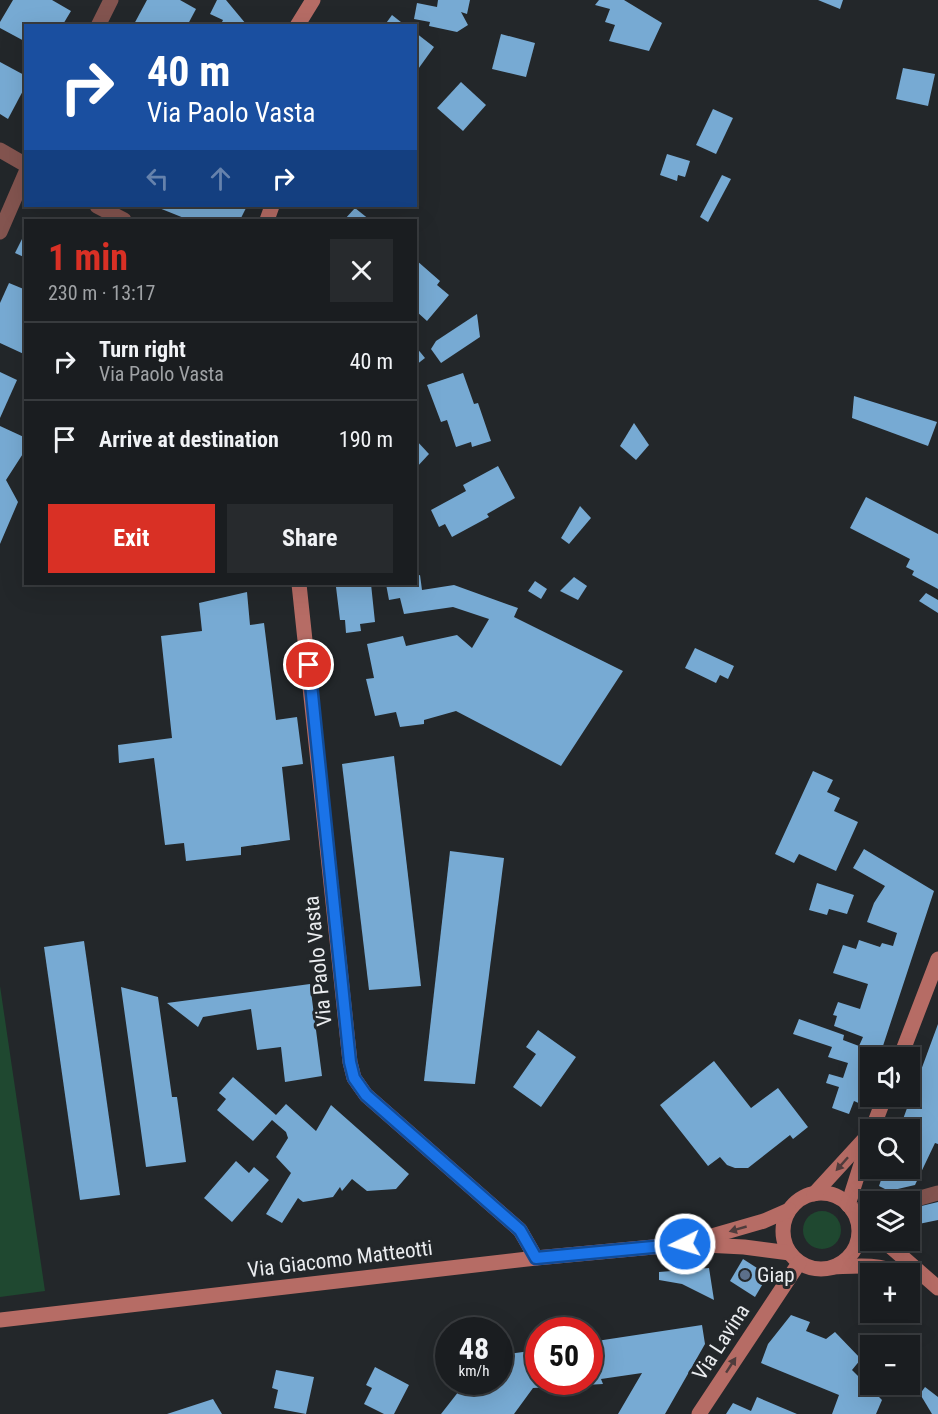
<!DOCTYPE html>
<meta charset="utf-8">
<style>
body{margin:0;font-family:"Roboto Condensed",sans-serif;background:#272a2d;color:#f1f3f6;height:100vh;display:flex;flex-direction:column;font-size:22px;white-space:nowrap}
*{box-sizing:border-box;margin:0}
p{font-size:20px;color:#9fa2a5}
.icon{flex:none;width:33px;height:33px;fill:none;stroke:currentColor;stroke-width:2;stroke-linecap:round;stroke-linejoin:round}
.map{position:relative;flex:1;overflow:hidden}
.drawer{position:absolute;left:24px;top:219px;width:393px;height:366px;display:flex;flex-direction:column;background:#1a1d20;border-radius:0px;box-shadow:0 6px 24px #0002,0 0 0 2px #383b3e}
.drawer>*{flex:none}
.top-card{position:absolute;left:24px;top:24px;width:393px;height:183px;border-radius:0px;box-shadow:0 6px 24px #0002,0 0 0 2px #383b3e;background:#1a4fa0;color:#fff;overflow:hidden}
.buttons{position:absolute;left:860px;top:1047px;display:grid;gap:12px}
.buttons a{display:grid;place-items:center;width:60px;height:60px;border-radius:0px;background:#1a1d20;box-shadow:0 6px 24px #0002,0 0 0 2px #383b3e;font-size:30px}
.speed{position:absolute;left:435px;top:1317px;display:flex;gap:12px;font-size:30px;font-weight:700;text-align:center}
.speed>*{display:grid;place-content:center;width:78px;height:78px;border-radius:50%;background:#1a1d20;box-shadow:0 6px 24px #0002,0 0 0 2px #383b3e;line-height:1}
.speed small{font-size:15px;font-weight:400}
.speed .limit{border:9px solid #d22;background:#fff;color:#111}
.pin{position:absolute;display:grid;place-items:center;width:51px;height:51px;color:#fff;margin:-26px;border:3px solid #fff;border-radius:50%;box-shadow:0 2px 6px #0007}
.me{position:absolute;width:66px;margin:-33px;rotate:265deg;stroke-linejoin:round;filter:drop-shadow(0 0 4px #0008)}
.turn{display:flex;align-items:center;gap:21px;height:126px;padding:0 24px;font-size:27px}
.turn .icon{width:78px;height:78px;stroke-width:2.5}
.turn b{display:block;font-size:42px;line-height:51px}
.lanes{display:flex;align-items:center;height:57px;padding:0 24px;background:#0003;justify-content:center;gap:30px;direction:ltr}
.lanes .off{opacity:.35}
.round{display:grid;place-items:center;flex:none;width:63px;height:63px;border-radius:0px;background:#272a2d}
.summary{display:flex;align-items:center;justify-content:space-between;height:102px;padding:0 24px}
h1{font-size:36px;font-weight:700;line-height:45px;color:#d93025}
.button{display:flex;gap:12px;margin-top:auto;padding:12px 24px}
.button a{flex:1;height:69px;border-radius:0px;background:#d93025;color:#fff;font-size:24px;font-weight:700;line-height:69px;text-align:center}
.button a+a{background:#272a2d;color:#f1f3f6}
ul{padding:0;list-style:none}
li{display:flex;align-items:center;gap:18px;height:78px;padding:0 24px;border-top:2px solid #383b3e}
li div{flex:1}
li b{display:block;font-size:22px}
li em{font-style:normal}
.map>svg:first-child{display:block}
</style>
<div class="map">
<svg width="938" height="1414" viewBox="0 0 938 1414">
<rect width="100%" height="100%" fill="#23272a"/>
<g fill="#1f4830">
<polygon points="0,986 45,1291 0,1297"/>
<circle cx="822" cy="1230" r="19"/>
</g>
<g fill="#77aad3">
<polygon points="13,0 52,0 71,11 62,26 26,26 26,42 0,28 0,22"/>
<polygon points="147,0 180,0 196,9 187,26 133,26"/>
<polygon points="217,0 226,0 246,24 220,26 223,20 210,14"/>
<polygon points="438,0 470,0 467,14 461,12 468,25 457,32 429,26 430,22 414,19 417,3 437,7"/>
<polygon points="599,0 624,0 662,23 649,51 609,41 615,25 605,22 610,9 595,5"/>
<polygon points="818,0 843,0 840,9"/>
<polygon points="392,15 406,26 384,26"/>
<polygon points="416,33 434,47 416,72"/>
<polygon points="501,34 535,43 526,77 492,69"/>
<polygon points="0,62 26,76 26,85 8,119 0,114"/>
<polygon points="903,68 935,74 928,106 896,99"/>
<polygon points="461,82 486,105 463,131 437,108"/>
<polygon points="713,109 733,118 716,154 696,145"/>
<polygon points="667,154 690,161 685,177 678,175 677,181 660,175"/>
<polygon points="722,175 731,179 708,222 700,217"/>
<polygon points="154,206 247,206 240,220 189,220"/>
<polygon points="355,208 370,220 344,220"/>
<polygon points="26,231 26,258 15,253"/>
<polygon points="416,260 440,281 437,285 449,295 427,321 416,311"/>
<polygon points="9,283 26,290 26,355 0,343 0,303"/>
<polygon points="477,314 480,337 441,363 431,349 436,341"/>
<polygon points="416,347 425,358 416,365"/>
<polygon points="0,372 17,380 0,418"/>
<polygon points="463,373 474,404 478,403 491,441 472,447 471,442 456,447 447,420 441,422 427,385"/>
<polygon points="854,396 937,422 928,446 852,418"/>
<polygon points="634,423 649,445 636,460 620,446"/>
<polygon points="0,426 26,438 26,449 6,480 18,502 0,544"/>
<polygon points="416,440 429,454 416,468"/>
<polygon points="498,466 515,498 487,514 489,517 452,537 445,524 439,527 431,510 466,491 463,485"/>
<polygon points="866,497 938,534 938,589 912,575 914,571 906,567 910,559 850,528"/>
<polygon points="580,506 591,518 569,544 561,538"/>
<polygon points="420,575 422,590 454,585 518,608 514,617 623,671 561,766 456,711 424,720 424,724 400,727 396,712 375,716 366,679 374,678 367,644 403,636 406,646 457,635 472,648 489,619 453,607 404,614 400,598 389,600 386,584 416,584 416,576"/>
<polygon points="574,577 587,586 578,600 560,591"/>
<polygon points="535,581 547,589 541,599 528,591"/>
<polygon points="348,584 371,584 375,622 360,624 361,631 346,633 345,620 340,620 336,587 348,586"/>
<polygon points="247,592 250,625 264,623 276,720 297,717 303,764 282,767 290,840 241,847 241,855 186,861 184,843 165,845 154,758 119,763 118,745 172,738 161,636 202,631 199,603"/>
<polygon points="926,593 938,600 938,613 919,601"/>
<polygon points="695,648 734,666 728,679 720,675 716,683 685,668"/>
<polygon points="394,756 421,986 369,990 342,764"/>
<polygon points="813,771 833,780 827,792 840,798 834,811 858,822 836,871 799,854 794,863 775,854"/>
<polygon points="864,849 934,891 879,1058 870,1058 870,1085 863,1105 854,1101 849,1114 832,1108 839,1087 826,1083 829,1074 843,1078 848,1063 828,1057 832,1047 793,1034 799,1019 844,1035 843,1040 859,1046 863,1037 834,1026 837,1016 833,1015 838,1002 860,1009 868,984 833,973 843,945 856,949 859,940 880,947 882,943 893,946 897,933 867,922 874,903 885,886 853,868"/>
<polygon points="450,851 504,858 475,1084 424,1081"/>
<polygon points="817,883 854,895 847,914 829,909 827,915 809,910"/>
<polygon points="84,941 120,1195 80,1200 44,947"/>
<polygon points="310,984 322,1076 285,1082 281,1047 257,1050 251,1009 203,1017 198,1027 167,1003"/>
<polygon points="121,987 158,997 172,1097 177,1097 186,1162 146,1167"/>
<polygon points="938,1024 938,1144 935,1143 915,1185 889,1191 879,1186 885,1168 909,1168 909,1130 899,1130"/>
<polygon points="538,1030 576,1057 541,1107 513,1087 536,1054 526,1047"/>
<polygon points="714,1061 751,1108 778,1088 808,1127 793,1139 790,1135 748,1168 735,1168 727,1165 720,1157 708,1166 660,1105"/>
<polygon points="233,1077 276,1115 286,1104 316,1131 331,1105 409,1174 396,1189 367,1191 352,1179 342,1191 340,1187 333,1197 303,1202 298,1198 282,1223 266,1214 291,1173 276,1157 288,1138 286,1132 272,1120 253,1141 217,1110 226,1099 219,1093"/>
<polygon points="236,1161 249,1173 254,1167 269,1180 232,1222 204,1198"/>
<polygon points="938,1202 938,1220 909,1226 909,1209"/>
<polygon points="743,1259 768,1275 755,1297 730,1281"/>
<polygon points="709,1268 714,1300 682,1284 659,1280 659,1272"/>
<polygon points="791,1315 810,1322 806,1331 826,1339 835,1332 861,1359 852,1370 882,1400 876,1414 832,1414 839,1395 761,1363 768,1344"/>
<polygon points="702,1325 705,1344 665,1414 618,1414 642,1373 601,1379 603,1384 533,1388 514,1414 441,1414 466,1382 500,1382 500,1355 538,1350 538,1382 590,1382 590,1342"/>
<polygon points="375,1367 409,1385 394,1414 384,1414 364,1404 372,1388 366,1385"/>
<polygon points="276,1370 314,1377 306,1414 274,1408 278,1390 272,1388"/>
<polygon points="925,1387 938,1397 938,1414 932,1414 920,1394"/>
<polygon points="757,1397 797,1414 726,1414 733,1403 751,1411"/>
<polygon points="213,1399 222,1414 167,1414"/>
</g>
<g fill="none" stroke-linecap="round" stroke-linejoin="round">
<g stroke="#83544f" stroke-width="15">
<polyline points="98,26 111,0"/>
<polyline points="0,150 26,165"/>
<polyline points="97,206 124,220"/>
<polyline points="0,232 26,172"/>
<polyline points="906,1202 938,1193"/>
<polyline points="852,1210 870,1209"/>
</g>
<g stroke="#b66c65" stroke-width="15">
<polyline points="297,26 313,0"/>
<polyline points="267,220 272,206"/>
<polyline points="299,584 350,1062 354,1078 366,1095 520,1230 536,1258"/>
<polyline points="900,1058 938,959"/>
<polyline points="872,1130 885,1096"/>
<circle cx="821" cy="1231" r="38"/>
<polyline points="814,1194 870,1133"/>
<polyline points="848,1205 869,1139"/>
<polyline points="698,1240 764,1221 789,1210"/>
<polyline points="883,1240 938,1288"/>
<path d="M834,1267C856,1266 878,1263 899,1274"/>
<polyline points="0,1320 536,1258 685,1244 744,1247 790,1253"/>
<polyline points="699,1414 799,1263"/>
</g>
</g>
<defs><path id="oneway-solid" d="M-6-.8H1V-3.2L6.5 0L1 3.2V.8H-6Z" transform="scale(1.5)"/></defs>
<g fill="#4f3c3c">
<use href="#oneway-solid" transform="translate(842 1164) rotate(132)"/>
<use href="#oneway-solid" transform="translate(738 1229) rotate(164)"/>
<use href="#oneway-solid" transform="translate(731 1365) rotate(-57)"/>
</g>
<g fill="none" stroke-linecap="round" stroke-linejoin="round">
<g stroke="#114b97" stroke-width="15">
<polyline id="route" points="309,665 350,1062 354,1078 366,1095 520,1230 536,1258 685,1244"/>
</g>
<use href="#route" stroke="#1a73e8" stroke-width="10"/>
</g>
<circle fill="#5c6f8a" stroke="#23272a" stroke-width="2" cx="745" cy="1275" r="6"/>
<g text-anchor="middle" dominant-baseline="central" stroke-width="6" stroke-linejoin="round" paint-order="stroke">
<g font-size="21" fill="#eaecef" stroke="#23272a">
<text transform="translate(318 961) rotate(-96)">Via Paolo Vasta</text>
<text transform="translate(340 1259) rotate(-7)">Via Giacomo Matteotti</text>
<text transform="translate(721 1342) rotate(-57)">Via Lavina</text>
</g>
<g font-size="21" fill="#eaecef" stroke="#23272a" text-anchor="start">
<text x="757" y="1275">Giap</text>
</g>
</g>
</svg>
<div class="buttons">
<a><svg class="icon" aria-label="sound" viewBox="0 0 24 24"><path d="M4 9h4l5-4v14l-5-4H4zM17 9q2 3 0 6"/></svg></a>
<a><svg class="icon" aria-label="search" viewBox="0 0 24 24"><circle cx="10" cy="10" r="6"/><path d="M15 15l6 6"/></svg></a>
<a><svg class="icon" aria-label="layers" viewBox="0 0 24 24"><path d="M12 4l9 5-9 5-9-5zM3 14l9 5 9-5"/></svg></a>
<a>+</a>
<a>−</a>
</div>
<div class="speed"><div>48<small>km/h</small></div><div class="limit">50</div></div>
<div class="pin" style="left:309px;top:665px;background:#d93025"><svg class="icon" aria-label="arrive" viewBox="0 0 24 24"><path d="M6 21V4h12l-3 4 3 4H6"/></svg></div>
<svg class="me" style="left:685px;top:1244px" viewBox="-20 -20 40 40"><circle r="17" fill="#1a73e8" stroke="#fff" stroke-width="3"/><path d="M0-11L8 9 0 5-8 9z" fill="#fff"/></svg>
<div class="top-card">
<div class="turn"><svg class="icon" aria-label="right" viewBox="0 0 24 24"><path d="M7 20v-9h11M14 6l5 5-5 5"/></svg><div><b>40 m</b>Via Paolo Vasta</div></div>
<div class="lanes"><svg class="icon off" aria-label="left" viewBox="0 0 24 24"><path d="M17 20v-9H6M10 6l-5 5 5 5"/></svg><svg class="icon off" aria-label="ahead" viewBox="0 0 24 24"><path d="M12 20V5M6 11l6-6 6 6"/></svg><svg class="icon" aria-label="right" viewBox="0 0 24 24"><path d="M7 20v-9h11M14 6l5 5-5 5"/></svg></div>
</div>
<section class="drawer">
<div class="summary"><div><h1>1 min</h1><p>230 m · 13:17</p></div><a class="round"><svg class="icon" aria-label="close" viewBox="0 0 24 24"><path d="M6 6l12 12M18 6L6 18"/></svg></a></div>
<ul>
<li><svg class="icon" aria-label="right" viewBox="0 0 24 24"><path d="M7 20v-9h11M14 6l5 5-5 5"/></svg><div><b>Turn right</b><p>Via Paolo Vasta</p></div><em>40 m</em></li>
<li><svg class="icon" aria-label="arrive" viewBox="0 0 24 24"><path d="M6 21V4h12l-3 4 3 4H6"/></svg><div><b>Arrive at destination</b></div><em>190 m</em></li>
</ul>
<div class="button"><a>Exit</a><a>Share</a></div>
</section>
</div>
